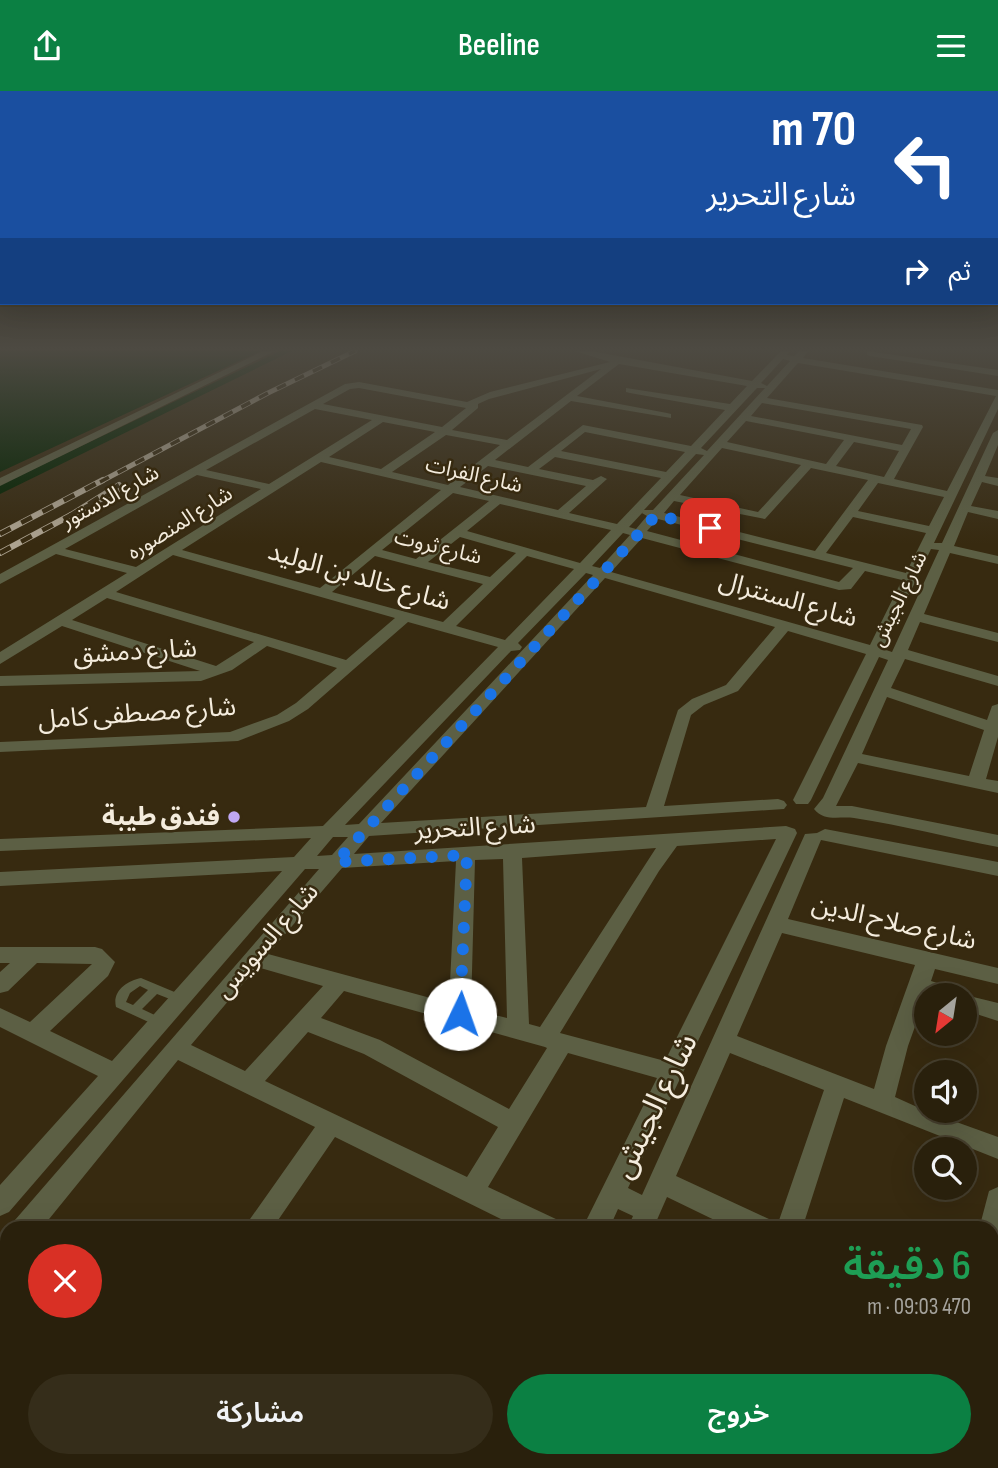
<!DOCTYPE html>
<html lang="ar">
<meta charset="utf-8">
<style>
body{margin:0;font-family:"Sofia Sans Condensed","Noto Sans Arabic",sans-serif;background:#352d1a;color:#f1f3f6;direction:rtl;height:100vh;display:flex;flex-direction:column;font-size:26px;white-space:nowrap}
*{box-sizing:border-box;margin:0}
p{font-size:23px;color:#a5a39d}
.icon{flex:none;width:38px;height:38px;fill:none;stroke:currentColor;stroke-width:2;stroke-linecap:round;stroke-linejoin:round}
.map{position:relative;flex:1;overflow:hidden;direction:ltr}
.sheet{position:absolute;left:0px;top:1130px;width:999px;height:247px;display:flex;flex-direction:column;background:#29200c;border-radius:21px 21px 0 0;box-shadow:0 7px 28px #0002,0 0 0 2px #453e2d;direction:rtl}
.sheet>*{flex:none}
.guide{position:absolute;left:0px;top:0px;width:999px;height:214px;box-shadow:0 7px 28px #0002,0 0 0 2px #453e2d;direction:rtl;background:#1a4fa0;color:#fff;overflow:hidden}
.needle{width:46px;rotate:210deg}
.buttons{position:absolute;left:914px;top:892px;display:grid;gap:14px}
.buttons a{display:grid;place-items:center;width:63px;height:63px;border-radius:50%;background:#29200c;box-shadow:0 7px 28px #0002,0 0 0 2px #453e2d;font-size:35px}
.pin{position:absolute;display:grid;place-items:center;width:60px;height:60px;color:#fff;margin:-30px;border-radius:14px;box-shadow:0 4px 10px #0006}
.me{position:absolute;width:77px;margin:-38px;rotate:3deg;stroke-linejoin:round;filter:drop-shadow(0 0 5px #0008)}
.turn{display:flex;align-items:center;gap:24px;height:147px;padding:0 28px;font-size:32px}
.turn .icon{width:91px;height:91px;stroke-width:2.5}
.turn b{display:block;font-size:49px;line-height:60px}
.then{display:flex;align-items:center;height:66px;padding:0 28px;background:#0003;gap:14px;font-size:26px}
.round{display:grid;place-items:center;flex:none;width:74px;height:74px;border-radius:37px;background:#352d1a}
.overview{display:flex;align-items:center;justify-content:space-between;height:119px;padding:0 28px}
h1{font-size:42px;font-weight:600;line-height:52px;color:#1e9e55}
.action{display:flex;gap:14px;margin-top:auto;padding:14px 28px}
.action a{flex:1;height:80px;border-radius:42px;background:#0b8043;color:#fff;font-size:28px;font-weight:600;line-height:80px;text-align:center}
.action a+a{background:#352d1a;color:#f1f3f6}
header{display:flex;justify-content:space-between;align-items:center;height:91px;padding:0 28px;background:#0b8043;color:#fff;font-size:32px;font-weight:600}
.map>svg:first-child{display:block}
</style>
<header><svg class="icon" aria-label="menu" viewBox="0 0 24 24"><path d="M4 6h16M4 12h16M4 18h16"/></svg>Beeline<svg class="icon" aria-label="share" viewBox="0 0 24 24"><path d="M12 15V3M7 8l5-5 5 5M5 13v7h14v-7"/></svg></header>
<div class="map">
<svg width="998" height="1377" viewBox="0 0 998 1377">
<rect width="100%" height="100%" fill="#372a10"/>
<polygon fill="#032301" points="0,260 261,260 0,381"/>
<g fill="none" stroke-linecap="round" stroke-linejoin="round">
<polygon fill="#032301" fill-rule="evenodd" points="280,260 292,260 0,403 0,394"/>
<path fill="#5c5f44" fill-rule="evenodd" d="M141,887L184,905L185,908L184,911L180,912L157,903L142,918L163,928L165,931L163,934L159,935L155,934L116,916C112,900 127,890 141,887ZM140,895L148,899L133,914L126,911L130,902Z"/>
<g fill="#5c5f44" fill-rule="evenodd">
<polygon points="263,260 275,260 0,395 0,387"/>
<path d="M575,260H591L752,290L781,260H790L787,264L794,265L799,260H808L803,267L998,299V318L934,452H942L993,342L998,339V354L985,385L998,387V395L982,391L971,415L998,420V428L968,421L954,455L998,465V473L950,462L924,523L998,542V551L920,531L908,559L998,585V595L905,568L891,597L987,629L992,615L998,613V646L986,688L998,690V702L858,672L836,715H852L998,744V756C950,747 902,734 854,727C839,725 824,731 814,718L823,707L888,569L879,566L811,709L808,713H796L793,709L866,563L788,540L738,600L704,614L691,624L664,715L778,708L784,710L787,714L784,718L369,745L354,763L786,735L795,738L797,742L628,1097L642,1104L805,743L817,742L825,738L998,771V785L821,749L788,828L998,877V893L935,878L931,890L959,899L961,903L998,912V930L964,919V905H926L908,955L895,1006L926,1020L998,1046V1068L844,1007L802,1138H776L824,999L730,962L676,1085L771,1129L775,1138H733L667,1106L653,1138H627L633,1125L618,1118L609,1138H582L657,987L568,962L488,1096L558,1129L562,1138H521L335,1046L272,1138H243L315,1036L178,969L41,1138H11L15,1129L319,778H305L9,1121L0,1125V1094L98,985L0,936V917L30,931L92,873L37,872L8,900L0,902V881L10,872H0V856H95L102,858L115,871L108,885L50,940L112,970L282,780L0,795V781L294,766L311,747L0,760V748L323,735L498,556L408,531L308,618L289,630L238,650L0,661V651L230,641L277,624L296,612L337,577L267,555L232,579L201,590L0,595V585L200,580L62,535L0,573V561L127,482L56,463L0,493V483L345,293L359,291L467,311L490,301L610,271ZM783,268L790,270L767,295L761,292ZM798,272L996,305L947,400L894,388L923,336L922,334L767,307ZM619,273L747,295L730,313L626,297V301L630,302L725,319L691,355L583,334L528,376L495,369L571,310L671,327V323L667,322L577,305ZM601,278L507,349L452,339L478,317V313L489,308ZM359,297L466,317L442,336L323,313L350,298ZM757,297H765L707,360L701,357ZM762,312L911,338L902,354L751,325ZM315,318L372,329L269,393L206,379ZM746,330L844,349L826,373L727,351ZM383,331L435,341L381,378L329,366ZM585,341L685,361L666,381L561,360ZM446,344L500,354L448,394L392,381ZM854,351L899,360L884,386L836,375ZM722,357L801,374L758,421L680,404ZM696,363L704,364L653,419H644ZM555,366L661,387L617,433L569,422L607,388L601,385L593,389L539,378ZM321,371L441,399L320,497L182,459ZM488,375L586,395L558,419L460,396ZM811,377L868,389L815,460L664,422L674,410L765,428ZM197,384L261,398L136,476L65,458ZM878,392L944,406L929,435L858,420ZM453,402L489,410L416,468L382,459ZM500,413L611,439L580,472L467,440ZM644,420L642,422L647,425L636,438L629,436ZM853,426L926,442L906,482L826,462ZM658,428L853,477L839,491L647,440ZM623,442L630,444L600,477L592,475ZM460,446L516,462L490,486L428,471ZM642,447L839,499L851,498L865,480L902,489L870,554L611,481ZM931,458L939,459L892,561L883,558ZM173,464L395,527L346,569L116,501ZM375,465L483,493L443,531L332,501ZM527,465L574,478L505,549L456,535ZM586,482L593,484L359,733L345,734L511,560L520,559L522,556L518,552ZM605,487L775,536L726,594L692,608L678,619L646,716L381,732ZM107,507L254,551L216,575L72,529ZM887,606L984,639L969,685L862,663ZM333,746H348L332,764L317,765ZM776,748L665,970L560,942L659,780L677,755ZM656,757L540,936L529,933L522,767ZM503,768L507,927L471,918L475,769ZM456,770L449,912L268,863L342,777ZM782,842L915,874L886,955L874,998L737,945ZM257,876L323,895L245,980L191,954ZM344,900L545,956L547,957L509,1018L380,949L321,927ZM308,941L364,963L498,1036L467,1086L265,990Z"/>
<polygon points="867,260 998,279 998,285 870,265 867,264"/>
<polygon points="998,1096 998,1148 992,1150 992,1138 979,1138 989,1100"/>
<polygon points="7,1144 7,1176 0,1179 0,1147"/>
<polygon points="992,1231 998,1233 998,1261 992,1259"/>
<polygon points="71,1370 104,1370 101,1377 69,1377"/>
<polygon points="466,1370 497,1370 494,1377 464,1377"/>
<polygon points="519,1370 550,1370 547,1377 517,1377"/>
<polygon points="747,1370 777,1370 775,1377 745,1377"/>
<polygon points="860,1370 890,1370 888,1377 858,1377"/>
</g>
<g stroke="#ada390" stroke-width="5">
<polyline id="rail-far1" points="100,391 268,302 355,260"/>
</g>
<g stroke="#ada390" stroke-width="6">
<g id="rail">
<polyline points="119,394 71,424 123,396"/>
<polyline points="0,443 103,389"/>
<polyline points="0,462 71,424"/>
</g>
</g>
<use href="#rail-far1" stroke="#372a10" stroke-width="3.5" stroke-dasharray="10" stroke-linecap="butt"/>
<use href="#rail" stroke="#372a10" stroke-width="4.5" stroke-dasharray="12" stroke-linecap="butt"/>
</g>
<linearGradient id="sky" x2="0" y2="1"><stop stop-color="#1e1709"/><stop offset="0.57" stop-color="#4d4a42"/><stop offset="1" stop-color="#4d4a42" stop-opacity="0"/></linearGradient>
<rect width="998" height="453" fill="url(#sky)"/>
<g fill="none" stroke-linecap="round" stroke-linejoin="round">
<polyline stroke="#1a73e8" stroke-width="12" stroke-dasharray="0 21.6" points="460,923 467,764 336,771 656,424 710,437"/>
</g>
<circle fill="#c0a8f4" stroke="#372a10" stroke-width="2.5" cx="234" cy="726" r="7"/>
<g text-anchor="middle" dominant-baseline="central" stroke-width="5" stroke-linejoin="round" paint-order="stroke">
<g font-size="21" fill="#f4ecdd" stroke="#372a10">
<text transform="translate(474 384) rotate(13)">شارع الفرات</text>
<text transform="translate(110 406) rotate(-29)">شارع الدستور</text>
<text transform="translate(180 432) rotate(-32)">شارع المنصوره</text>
<text transform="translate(438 456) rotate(14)">شارع ثروت</text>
<text transform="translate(899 508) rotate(-64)">شارع الجيش</text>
</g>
<g font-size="26" fill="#f4ecdd" stroke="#372a10">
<text transform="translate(359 486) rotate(16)">شارع خالد بن الوليد</text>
<text transform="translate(788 509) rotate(16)">شارع السنترال</text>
<text transform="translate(135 561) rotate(-3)">شارع دمشق</text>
<text transform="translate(137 623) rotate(-4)">شارع مصطفى كامل</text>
<text transform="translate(475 737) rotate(-3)">شارع التحرير</text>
<text transform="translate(894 832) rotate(13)">شارع صلاح الدين</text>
<text transform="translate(267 850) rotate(-49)">شارع السويس</text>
</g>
<g font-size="26" font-weight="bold" fill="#f4ecdd" stroke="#372a10" text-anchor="end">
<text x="220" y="726">فندق طيبة</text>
</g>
<g font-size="32" fill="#f4ecdd" stroke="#372a10">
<text transform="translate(655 1015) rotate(-64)">شارع الجيش</text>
</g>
</g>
</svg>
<div class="buttons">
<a><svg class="needle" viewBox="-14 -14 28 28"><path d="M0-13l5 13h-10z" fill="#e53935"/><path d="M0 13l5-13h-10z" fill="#a5a39d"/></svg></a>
<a><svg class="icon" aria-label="sound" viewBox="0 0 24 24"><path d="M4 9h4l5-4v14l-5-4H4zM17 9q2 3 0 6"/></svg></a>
<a><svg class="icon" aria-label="search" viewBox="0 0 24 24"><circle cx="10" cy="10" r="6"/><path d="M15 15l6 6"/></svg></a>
</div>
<div class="pin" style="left:710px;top:437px;background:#d93025"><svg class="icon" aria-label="arrive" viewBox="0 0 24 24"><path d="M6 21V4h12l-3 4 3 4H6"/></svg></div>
<svg class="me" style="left:460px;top:923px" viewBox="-20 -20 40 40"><circle r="19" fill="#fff"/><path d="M0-13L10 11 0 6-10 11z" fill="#1a73e8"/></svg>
<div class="guide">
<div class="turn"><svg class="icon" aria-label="left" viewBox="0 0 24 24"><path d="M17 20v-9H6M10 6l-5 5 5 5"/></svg><div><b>70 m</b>شارع التحرير</div></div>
<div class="then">ثم<svg class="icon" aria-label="right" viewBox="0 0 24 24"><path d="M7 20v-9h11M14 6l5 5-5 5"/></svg></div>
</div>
<section class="sheet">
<div class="overview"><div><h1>6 دقيقة</h1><p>470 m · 09:03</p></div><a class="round" style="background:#d93025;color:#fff"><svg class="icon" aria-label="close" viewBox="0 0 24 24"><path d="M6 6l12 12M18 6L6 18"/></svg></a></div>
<div class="action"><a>خروج</a><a>مشاركة</a></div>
</section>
</div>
